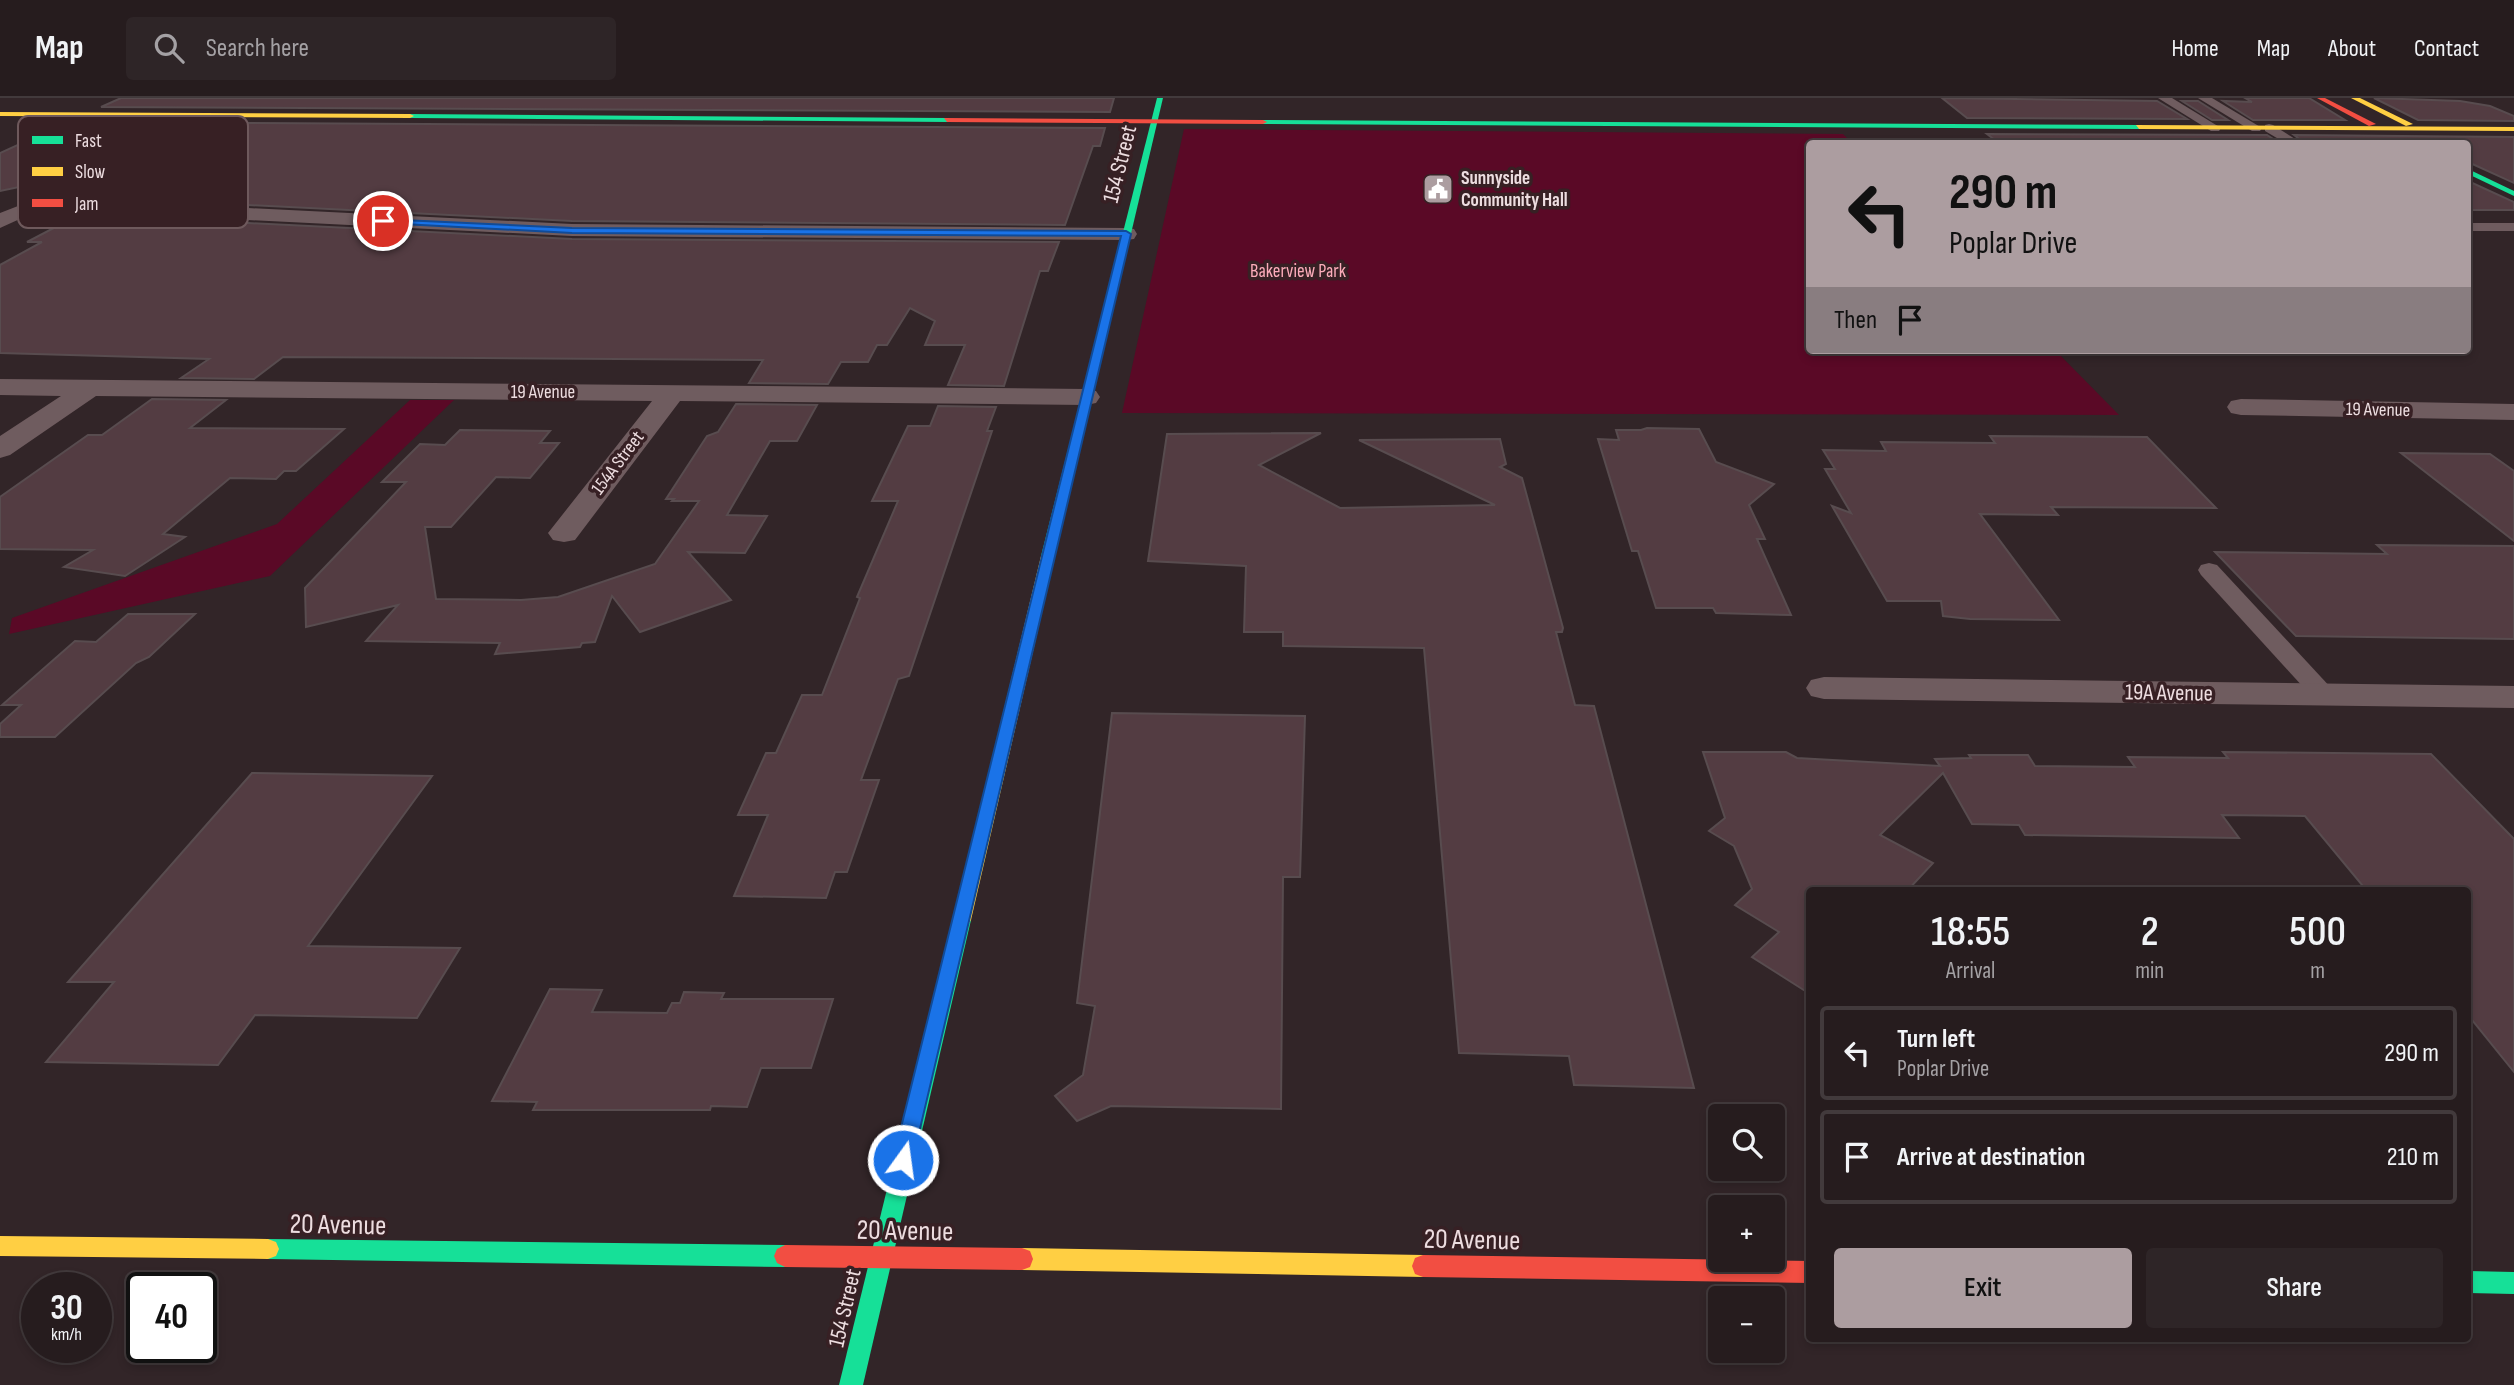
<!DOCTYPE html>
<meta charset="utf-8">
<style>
body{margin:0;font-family:"Sofia Sans Condensed",sans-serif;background:#2e2527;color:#f1f3f6;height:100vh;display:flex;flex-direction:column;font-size:26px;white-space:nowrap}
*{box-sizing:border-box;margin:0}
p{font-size:23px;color:#a4a1a4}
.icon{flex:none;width:38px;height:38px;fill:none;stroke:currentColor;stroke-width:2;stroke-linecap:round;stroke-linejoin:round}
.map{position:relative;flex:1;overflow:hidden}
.details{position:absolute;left:1806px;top:789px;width:665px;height:455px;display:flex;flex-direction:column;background:#261c1e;border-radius:7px;box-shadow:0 4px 10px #0003,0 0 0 2px #423a3c}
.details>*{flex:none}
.hud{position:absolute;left:1806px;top:42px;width:665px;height:214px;border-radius:7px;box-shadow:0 4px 10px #0003,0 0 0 2px #423a3c;background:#ac9da0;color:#111;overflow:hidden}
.tools{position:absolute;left:1708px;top:1006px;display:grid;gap:14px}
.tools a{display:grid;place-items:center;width:77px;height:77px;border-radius:7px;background:#261c1e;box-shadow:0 4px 10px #0003,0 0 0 2px #423a3c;font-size:35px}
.speed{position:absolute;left:21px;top:1174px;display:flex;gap:14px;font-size:35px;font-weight:700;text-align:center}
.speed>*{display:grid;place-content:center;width:91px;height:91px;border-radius:50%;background:#261c1e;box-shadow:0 4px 10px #0003,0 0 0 2px #423a3c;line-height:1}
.speed small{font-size:18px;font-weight:400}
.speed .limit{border:4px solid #111;border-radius:10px;background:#fff;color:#111}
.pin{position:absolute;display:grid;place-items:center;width:60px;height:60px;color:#fff;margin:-30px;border:4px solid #fff;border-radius:50%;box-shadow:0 2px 7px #0007}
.me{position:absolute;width:77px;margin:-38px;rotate:14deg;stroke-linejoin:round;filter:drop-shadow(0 0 5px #0008)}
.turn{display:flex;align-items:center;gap:24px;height:147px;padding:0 28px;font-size:32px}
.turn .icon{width:91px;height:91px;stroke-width:2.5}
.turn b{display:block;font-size:49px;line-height:60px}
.then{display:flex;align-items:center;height:66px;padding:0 28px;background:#0003;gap:14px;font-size:26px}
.eta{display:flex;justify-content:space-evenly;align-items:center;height:119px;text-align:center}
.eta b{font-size:42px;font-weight:600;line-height:49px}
.action{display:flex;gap:14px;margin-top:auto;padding:14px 28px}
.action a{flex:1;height:80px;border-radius:7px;background:#ac9da0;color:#111;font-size:28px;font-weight:600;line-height:80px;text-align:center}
.action a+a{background:#2e2527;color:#f1f3f6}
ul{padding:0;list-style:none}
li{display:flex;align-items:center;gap:21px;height:94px;margin:0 14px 10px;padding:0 14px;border:4px solid #423a3c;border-radius:7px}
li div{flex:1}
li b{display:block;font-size:26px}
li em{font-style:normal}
header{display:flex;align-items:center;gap:42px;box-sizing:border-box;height:98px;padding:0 35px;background:#261c1e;border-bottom:2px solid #423a3c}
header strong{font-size:33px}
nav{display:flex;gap:38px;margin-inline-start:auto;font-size:24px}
.search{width:490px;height:63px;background:#2e2527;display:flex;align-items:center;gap:18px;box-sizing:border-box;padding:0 24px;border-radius:7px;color:#a4a1a4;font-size:26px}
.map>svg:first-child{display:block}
</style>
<header>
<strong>Map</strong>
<div class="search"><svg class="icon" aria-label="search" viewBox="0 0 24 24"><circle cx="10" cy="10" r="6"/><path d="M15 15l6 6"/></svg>Search here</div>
<nav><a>Home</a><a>Map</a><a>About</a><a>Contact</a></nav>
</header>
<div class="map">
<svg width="2514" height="1287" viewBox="0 0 2514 1287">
<rect width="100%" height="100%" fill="#322528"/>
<g fill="#5a0926">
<polygon points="1184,31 1843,36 1852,45 1810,46 1810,252 2055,252 2119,317 1122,315"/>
<polygon points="410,302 454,302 270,478 9,536 12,520 277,426"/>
</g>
<g fill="#533c42" stroke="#584c4f" stroke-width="2">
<polygon points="121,0 1114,0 1110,14 101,9"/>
<polygon points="1942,0 2157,3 2187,21 1967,20"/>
<polygon points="2245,0 2309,0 2345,22 2253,22 2223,3 2252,4"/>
<polygon points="2374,0 2460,3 2490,8 2514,18 2514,23 2418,22"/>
<polygon points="2182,3 2198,3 2228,22 2212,22"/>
<polygon points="68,24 1105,30 1100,48 1093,48 1065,127 572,123 248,107 99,106 200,51 0,93 0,55"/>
<polygon points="1987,36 2267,37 2281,46 2000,46"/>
<polygon points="2294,37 2514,39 2514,85 2468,64 2468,46 2306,46"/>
<polygon points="2468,83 2514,104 2514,112 2468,112"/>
<polygon points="67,123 248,125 572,141 1059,144 1048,173 1040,173 1004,288 948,287 965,247 925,247 935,223 910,210 887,247 877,247 868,264 841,264 828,286 749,285 763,262 481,260 283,259 254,281 181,280 209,261 0,255 0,167 42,144 27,144"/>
<polygon points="152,301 226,302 190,330 344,331 296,373 284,373 276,381 230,380 163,436 185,439 125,478 64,469 93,452 0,451 0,399 88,337 102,337"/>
<polygon points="736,306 817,307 797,343 770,343 727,417 767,418 745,455 688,454 731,502 640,534 612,498 595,544 582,545 580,549 495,556 500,545 366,543 398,507 306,529 305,490 406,384 382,384 420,346 445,347 460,332 550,333 540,345 559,345 530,380 496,379 451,429 425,429 436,501 521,502 558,499 655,466 699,403 672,403 674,401 666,401 707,338 718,334"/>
<polygon points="938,308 996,309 987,333 992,333 909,578 898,581 861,682 879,682 847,774 835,774 826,800 734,798 768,717 738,717 766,655 776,655 802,597 822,597 860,500 857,499 898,403 872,403 908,328 930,328"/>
<polygon points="1647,330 1699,331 1716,364 1774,386 1749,407 1765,441 1757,441 1791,517 1716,515 1713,510 1656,510 1638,453 1632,453 1598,341 1619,342 1616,332 1641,332"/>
<polygon points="1321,335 1259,367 1340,410 1495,407 1359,342 1500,341 1506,366 1500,369 1522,380 1563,530 1562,534 1556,534 1575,607 1594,608 1694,990 1574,987 1569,958 1459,955 1424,550 1283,548 1283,534 1244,534 1246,468 1148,463 1167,336"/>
<polygon points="1990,338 2147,339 2216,410 2051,409 2058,417 1980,416 2059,522 1970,521 1943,518 1941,503 1887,503 1832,408 1851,415 1825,371 1835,371 1823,352 1886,353 1881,344 1995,345"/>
<polygon points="2401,355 2490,356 2514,373 2514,443"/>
<polygon points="2377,447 2514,448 2514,541 2296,538 2215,454 2387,456"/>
<polygon points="128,516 195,516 149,559 136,565 55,639 0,639 0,626 21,607 2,607 75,543 96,544"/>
<polygon points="1112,615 1305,618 1300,779 1283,779 1281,1011 1111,1008 1077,1023 1055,998 1083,977 1095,908 1077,905"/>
<polygon points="1703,654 1786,654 1797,660 1940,668 1935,661 1971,660 1969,657 2028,657 2035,668 2135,669 2128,659 2228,660 2223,654 2431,656 2514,741 2514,974 2468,917 2468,793 2367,793 2305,718 2222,717 2239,740 2025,737 2019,727 1972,726 1943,675 1880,737 1933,765 1907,793 1810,793 1810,896 1752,859 1779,834 1735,807 1752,791 1734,748 1709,733 1725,720"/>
<polygon points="252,675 432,678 308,848 460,850 417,920 255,917 218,967 46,964 114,884 68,884"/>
<polygon points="550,891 602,892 592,914 667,915 672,905 680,905 684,894 724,895 721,901 833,901 811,970 761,970 747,1009 711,1008 710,1012 533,1012 537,1004 492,1003"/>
</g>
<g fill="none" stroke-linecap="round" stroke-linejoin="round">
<g fill="#6f5c5f" fill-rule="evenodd">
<polygon points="2158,0 2172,0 2221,30 2219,33 2211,33"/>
<polygon points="2198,0 2212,0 2262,30 2260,33 2252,33"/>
<polygon points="2269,26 2273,27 2303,46 2287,46 2265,33 2265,27"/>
<rect x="2468" y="125" width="46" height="8"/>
<polygon points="2209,465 2217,467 2333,592 2337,597 2333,602 2324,605 2315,602 2201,477 2198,472 2201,467"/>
</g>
<g fill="#6f5c5f" fill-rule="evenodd">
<polygon points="18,108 248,110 572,126 1126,130 1134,131 1137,136 1134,141 1126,142 572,138 248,122 22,120 0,130 0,115"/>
<polygon points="0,281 1086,291 1096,293 1100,299 1096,305 1086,307 680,303 575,442 564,444 553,442 548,435 652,303 96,298 10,357 0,360 0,338 61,298 0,297"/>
<polygon points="2241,301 2514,306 2514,322 2241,317 2231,315 2227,309 2231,303"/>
<polygon points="1824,579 2514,588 2514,610 1824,601 1811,598 1806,590 1811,582"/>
</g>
<g fill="#16e098" fill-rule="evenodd">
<polygon points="1157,0 1163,0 1055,458 1048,462 1041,458"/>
<polygon points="407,16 947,20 951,22 947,24 410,20"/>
<polygon points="1260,22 2139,27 2143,29 2139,31 1263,26"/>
<polygon points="2468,71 2514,93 2514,98 2468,76"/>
<polygon points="962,815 968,817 971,822 863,1287 839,1287 953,822 956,817"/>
<polygon points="268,1141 785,1147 793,1151 796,1158 793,1165 785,1169 268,1161 260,1158 257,1151 260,1144"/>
<polygon points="2468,1173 2514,1174 2514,1196 2468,1195"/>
</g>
<g fill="#ffcf43" fill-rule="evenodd">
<polygon points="2351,0 2360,0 2413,26 2406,28"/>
<polygon points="0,14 410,16 414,18 410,20 0,18"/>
<polygon points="2136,27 2514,29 2514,33 2139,31"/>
<polygon points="1048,454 1055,458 971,822 968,827 962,829 956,827 953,822 1041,458"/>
<polygon points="0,1138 268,1141 276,1144 279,1151 276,1158 268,1161 0,1158"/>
<polygon points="1022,1150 1423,1157 1431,1160 1434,1168 1431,1176 1423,1179 1022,1172 1014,1169 1011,1161 1014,1153"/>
</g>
<g fill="#f24e42" fill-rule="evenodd">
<polygon points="2317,0 2325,0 2376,26 2369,28"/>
<polygon points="944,20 1263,22 1267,24 1263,26 947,24"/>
<polygon points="785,1147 1022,1150 1030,1153 1033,1161 1030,1169 1022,1172 785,1169 777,1165 774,1158 777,1151"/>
<polygon points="1423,1157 1810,1163 1810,1185 1423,1179 1415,1176 1412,1168 1415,1160"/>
</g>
</g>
<polygon fill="#1a73e8" stroke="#114b97" stroke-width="2" points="380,121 572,130 1126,133 1131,136 911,1069 903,1072 896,1069 893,1062 1121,138 572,135 383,125 380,125"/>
<defs>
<g id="civic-square" transform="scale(1.575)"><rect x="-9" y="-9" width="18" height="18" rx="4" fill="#ac9da0" stroke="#372024"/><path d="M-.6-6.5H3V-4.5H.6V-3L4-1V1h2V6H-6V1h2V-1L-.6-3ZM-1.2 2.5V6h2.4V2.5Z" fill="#fff"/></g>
</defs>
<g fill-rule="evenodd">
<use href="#civic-square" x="1438" y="91"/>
</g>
<g text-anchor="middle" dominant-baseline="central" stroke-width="7" stroke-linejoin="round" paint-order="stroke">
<g font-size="19" font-weight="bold" fill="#eddde0" stroke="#372024" text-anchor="start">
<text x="1461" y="80">Sunnyside<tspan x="1461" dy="22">Community Hall</tspan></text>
</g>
<g font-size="19" fill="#fcacba" stroke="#372024">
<text x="1298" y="173">Bakerview Park</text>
</g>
<g font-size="19" fill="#eddde0" stroke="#372024">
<text x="543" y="294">19 Avenue</text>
<text transform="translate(2378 312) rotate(1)">19 Avenue</text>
<text transform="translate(618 365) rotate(-53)">154A Street</text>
</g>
<g font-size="23" fill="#eddde0" stroke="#372024">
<text transform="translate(1120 66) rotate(-76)">154 Street</text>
<text transform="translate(2169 595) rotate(1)">19A Avenue</text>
<text transform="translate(845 1210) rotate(-77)">154 Street</text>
</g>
<g font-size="28" fill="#eddde0" stroke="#372024">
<text transform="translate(338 1127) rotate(1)">20 Avenue</text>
<text transform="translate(905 1133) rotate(1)">20 Avenue</text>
<text transform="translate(1472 1142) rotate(1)">20 Avenue</text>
</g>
</g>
<rect x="18" y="18" width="230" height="112" rx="10" fill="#372024" stroke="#6e595c" stroke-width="2"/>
<rect x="32" y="38" width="31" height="8" fill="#16e098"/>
<rect x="32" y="69" width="31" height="9" fill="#ffcf43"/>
<rect x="32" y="101" width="31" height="8" fill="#f24e42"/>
<g font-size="19" fill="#eddde0">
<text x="75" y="49">Fast</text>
<text x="75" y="80">Slow</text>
<text x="75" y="112">Jam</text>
</g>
</svg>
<div class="tools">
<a><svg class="icon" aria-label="search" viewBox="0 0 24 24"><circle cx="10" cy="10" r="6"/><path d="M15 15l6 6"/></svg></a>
<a>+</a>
<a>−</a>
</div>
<div class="speed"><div>30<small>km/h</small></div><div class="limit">40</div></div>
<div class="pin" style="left:383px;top:123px;background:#d93025"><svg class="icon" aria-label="arrive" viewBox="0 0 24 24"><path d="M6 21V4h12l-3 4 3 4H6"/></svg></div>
<svg class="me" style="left:903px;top:1062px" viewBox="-20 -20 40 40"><circle r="17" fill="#1a73e8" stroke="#fff" stroke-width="3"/><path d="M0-11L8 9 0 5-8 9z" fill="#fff"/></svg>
<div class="hud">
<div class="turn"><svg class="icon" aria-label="left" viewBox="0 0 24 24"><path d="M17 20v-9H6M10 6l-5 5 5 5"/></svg><div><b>290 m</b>Poplar Drive</div></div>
<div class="then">Then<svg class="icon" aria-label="arrive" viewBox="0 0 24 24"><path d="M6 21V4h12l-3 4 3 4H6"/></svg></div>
</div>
<section class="details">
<div class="eta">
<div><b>18:55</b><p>Arrival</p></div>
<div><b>2</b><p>min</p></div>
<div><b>500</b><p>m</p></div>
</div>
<ul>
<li><svg class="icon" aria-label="left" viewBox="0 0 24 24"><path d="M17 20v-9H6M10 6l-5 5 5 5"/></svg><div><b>Turn left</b><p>Poplar Drive</p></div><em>290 m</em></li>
<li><svg class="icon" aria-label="arrive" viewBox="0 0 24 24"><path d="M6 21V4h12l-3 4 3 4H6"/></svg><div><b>Arrive at destination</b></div><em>210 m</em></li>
</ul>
<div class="action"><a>Exit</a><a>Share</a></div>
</section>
</div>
